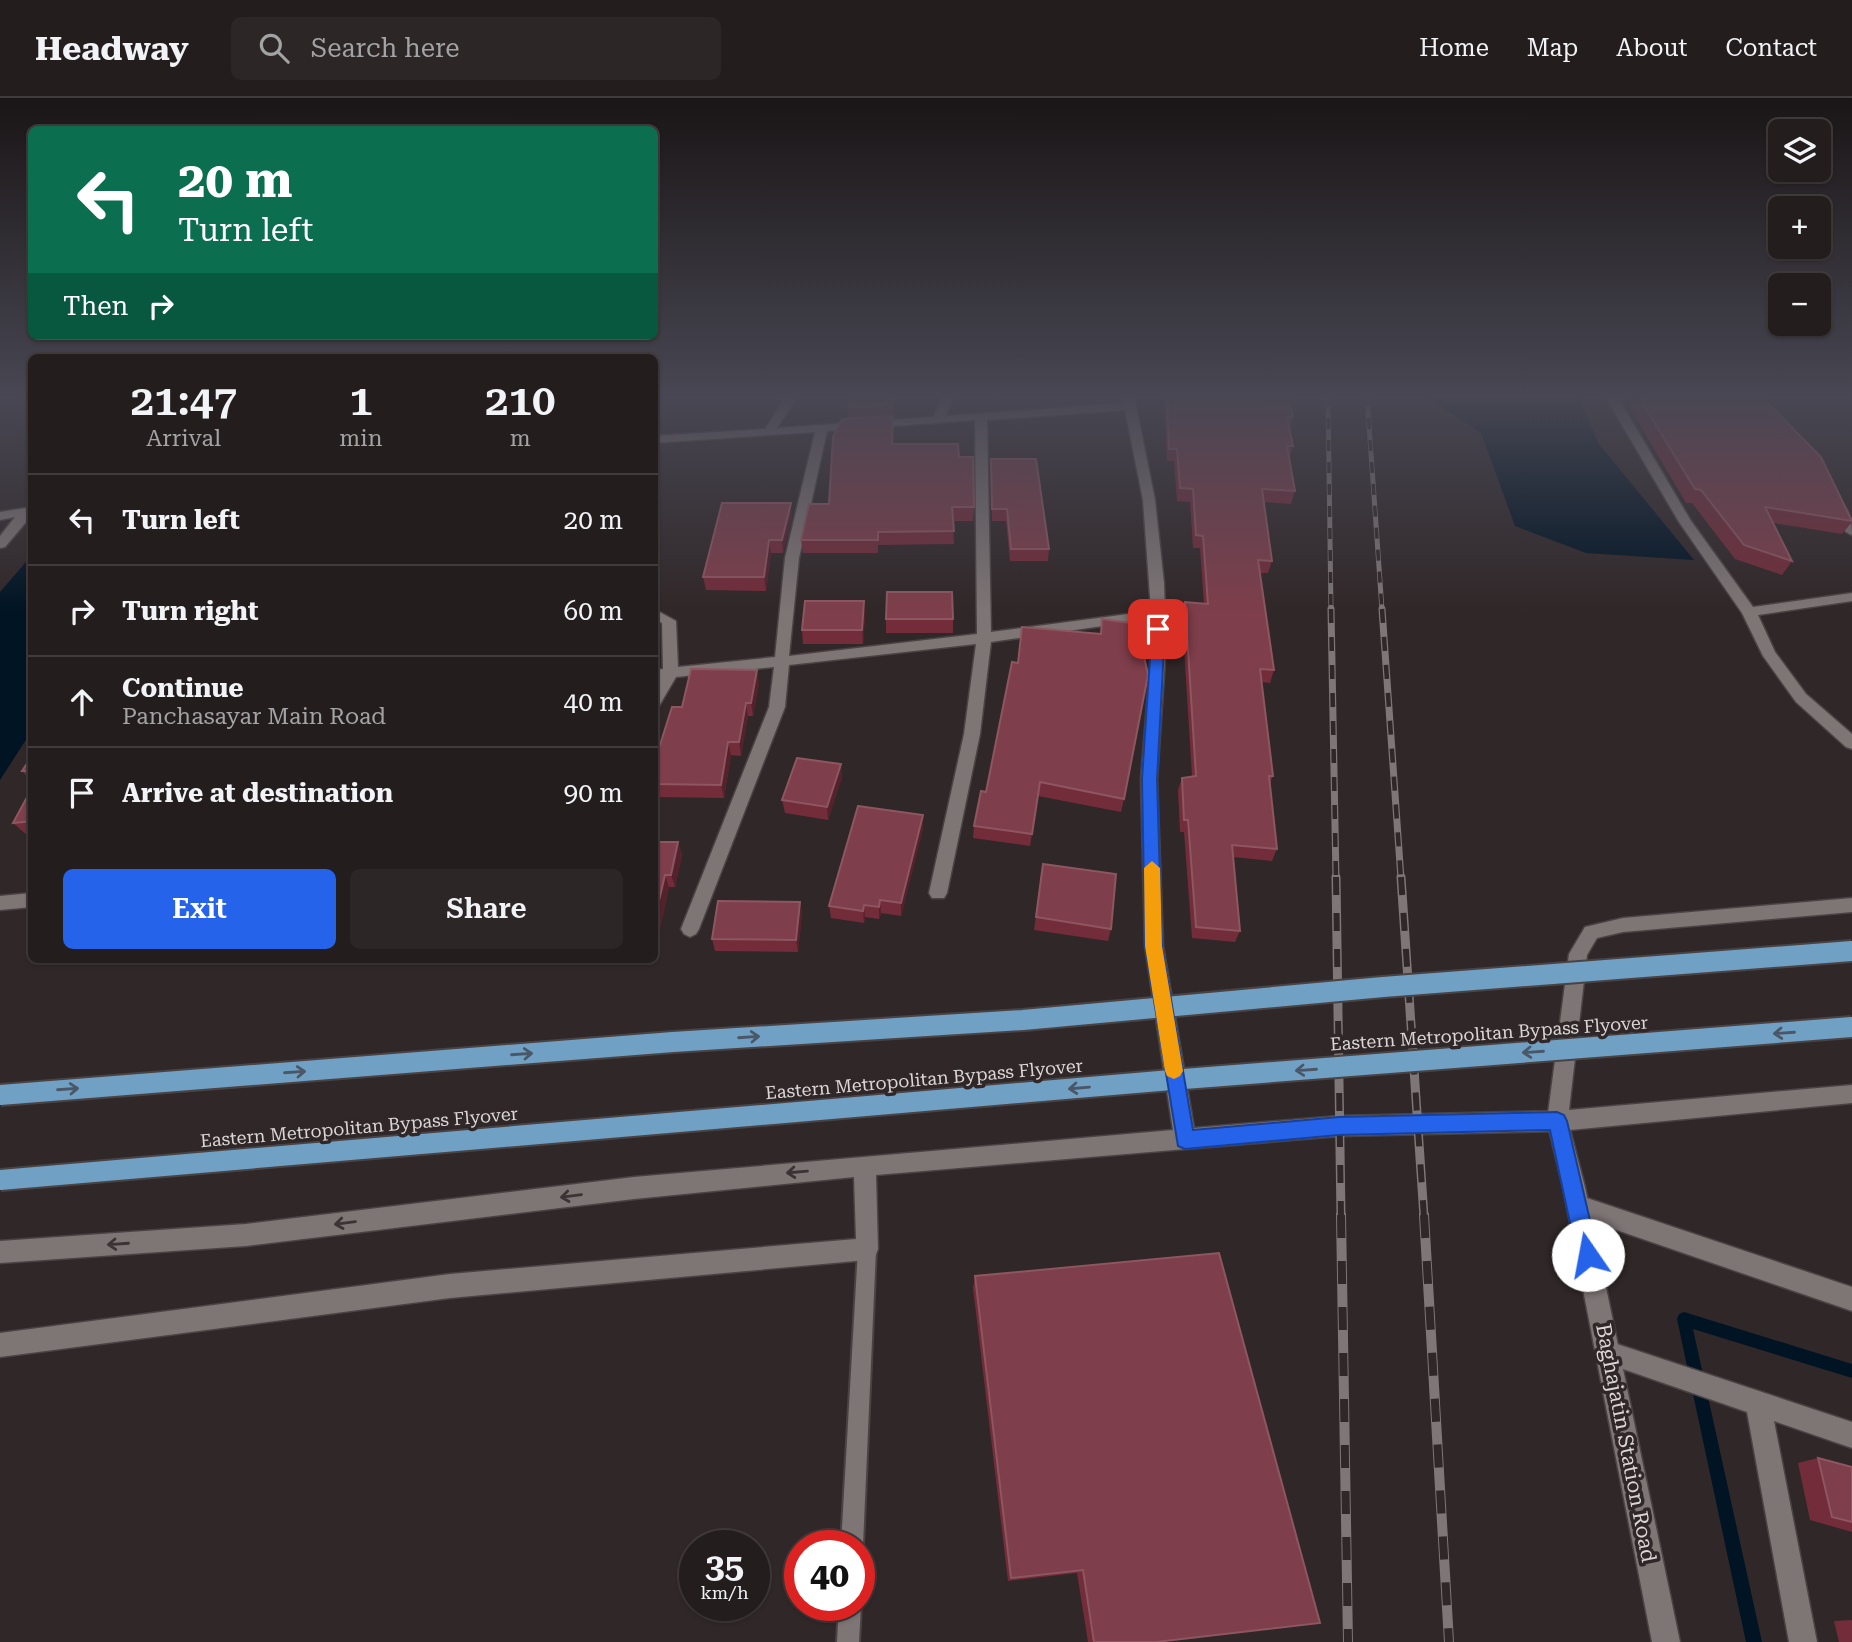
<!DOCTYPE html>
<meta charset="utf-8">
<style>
body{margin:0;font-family:"Roboto Serif",serif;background:#2c2627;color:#f1f3f6;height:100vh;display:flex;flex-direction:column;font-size:26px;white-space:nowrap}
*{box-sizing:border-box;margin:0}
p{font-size:23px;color:#a3a2a4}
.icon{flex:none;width:38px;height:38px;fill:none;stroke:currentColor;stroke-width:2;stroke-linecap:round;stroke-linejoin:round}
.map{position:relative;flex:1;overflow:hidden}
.details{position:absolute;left:28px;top:256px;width:630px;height:609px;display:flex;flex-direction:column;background:#241d1e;border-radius:10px;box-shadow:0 2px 5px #0004,0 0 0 2px #413b3c}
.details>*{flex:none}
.guide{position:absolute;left:28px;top:28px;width:630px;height:214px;border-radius:10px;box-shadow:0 2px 5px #0004,0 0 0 2px #413b3c;background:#0b6e4f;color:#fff;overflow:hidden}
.controls{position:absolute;left:1768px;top:21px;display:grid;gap:14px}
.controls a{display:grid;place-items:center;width:63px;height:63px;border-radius:10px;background:#241d1e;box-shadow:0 2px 5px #0004,0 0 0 2px #413b3c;font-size:35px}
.speed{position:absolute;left:679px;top:1432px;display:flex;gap:14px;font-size:35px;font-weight:700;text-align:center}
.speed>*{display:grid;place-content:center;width:91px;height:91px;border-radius:50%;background:#241d1e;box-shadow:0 2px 5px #0004,0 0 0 2px #413b3c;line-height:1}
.speed small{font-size:18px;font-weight:400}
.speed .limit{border:10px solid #d22;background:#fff;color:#111}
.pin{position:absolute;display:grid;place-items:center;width:60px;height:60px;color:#fff;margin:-30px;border-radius:14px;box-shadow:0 4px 10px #0006}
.me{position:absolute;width:77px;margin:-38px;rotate:348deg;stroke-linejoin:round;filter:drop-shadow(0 0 5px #0008)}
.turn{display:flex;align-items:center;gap:24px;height:147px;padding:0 35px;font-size:32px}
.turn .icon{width:91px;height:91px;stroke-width:2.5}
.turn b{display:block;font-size:49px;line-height:60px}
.then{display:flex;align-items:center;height:66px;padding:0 35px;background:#0003;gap:14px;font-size:26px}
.eta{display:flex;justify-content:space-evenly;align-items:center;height:119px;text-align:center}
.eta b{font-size:42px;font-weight:600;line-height:49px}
.primary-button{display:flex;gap:14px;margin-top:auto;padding:14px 35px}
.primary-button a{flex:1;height:80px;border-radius:10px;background:#2563eb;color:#fff;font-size:28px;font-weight:600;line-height:80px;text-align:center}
.primary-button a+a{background:#2c2627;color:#f1f3f6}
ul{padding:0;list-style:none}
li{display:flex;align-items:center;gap:21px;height:91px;padding:0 35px;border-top:2px solid #413b3c}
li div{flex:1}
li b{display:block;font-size:26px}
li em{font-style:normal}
header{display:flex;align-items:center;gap:42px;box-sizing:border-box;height:98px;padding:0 35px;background:#241d1e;border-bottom:2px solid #413b3c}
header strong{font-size:33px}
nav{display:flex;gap:38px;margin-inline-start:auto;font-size:24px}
.search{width:490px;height:63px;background:#2c2627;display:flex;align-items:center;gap:18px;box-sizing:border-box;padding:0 24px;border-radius:10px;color:#a3a2a4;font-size:26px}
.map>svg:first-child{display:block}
</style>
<header>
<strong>Headway</strong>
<div class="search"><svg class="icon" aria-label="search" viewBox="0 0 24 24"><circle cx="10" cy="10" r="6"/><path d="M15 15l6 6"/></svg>Search here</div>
<nav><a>Home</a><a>Map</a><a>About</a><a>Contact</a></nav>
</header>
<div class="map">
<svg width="1852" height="1544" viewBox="0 0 1852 1544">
<rect width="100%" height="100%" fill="#302728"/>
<g fill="#011424">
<polygon points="1425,298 1578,298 1599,346 1694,462 1586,455 1515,428 1481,335"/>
<polygon points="31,458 31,634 0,682 0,494"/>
</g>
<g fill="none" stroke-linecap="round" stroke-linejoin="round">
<polygon fill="#011424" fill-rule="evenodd" points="1684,1214 1852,1266 1852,1280 1693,1231 1762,1544 1746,1544 1677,1221 1679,1216"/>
<g stroke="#4a4344" stroke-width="4">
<g id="lane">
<polygon points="867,1142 873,1145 876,1151 863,1447 859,1455 859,1447 841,1447 858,1151 861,1145"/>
<polygon points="859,1503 861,1507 859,1544 837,1544 839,1507 859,1507"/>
</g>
</g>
<g stroke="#4a4344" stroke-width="3">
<g id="street">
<path d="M786,298H798L777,330L934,319L942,298H954L946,318L1124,305L1122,298H1134L1155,402L1164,485L1166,546L1157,681L1163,848L1194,1030L1339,1018L1557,1013L1564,1016L1567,1023L1564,1030L1557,1033L1339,1038L876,1077L878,1151L875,1159L867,1162L450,1200L0,1259V1235L450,1176L856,1141L854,1079L634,1101L246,1148L0,1165V1143L246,1126L634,1079L1173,1032L1145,848L1141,681L1152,546L1151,521L991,544L980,636L947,795L944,800H932L929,795L964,636L976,546L789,567L785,609L699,831L696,836L690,839L684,836L681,831L769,609L774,569L676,579L659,608L654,609V590L660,581L654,582V572L663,571L662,525L654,521V511L676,523L678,569L775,559L785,460L815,334L654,345V338L765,331ZM1125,312L1143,402L1151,513L991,534L987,322ZM975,322L977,536L789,558L799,460L827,333Z"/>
<polygon points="1605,298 1617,298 1691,423 1753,509 1852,495 1852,503 1758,517 1775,554 1806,596 1852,636 1852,651 1846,649 1796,604 1763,558 1742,515 1679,424"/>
<path d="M1839,405C1850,409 1852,427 1852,437C1840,433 1836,420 1833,409Z"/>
<polygon points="32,409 32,417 5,449 0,450 0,438 15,419 0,422 0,414"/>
<polygon points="32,795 32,809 0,812 0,798"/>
<polygon points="1578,1097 1852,1189 1852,1213 1570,1116 1567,1108 1570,1100"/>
<polygon points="1608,1243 1852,1324 1852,1350 1774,1323 1817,1544 1789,1544 1747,1314 1600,1263 1596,1255 1600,1247"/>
</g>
</g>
<g stroke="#4a4344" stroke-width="3">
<polygon id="secondary" points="1852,800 1852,814 1623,834 1597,840 1587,857 1569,1012 1852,987 1852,1005 1570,1032 1585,1089 1680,1544 1652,1544 1563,1089 1547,1023 1569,856 1585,829 1623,820"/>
</g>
<use href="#lane" fill="#7e7575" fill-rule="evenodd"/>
<use href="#street" fill="#7e7575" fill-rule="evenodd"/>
<use href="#secondary" fill="#7e7575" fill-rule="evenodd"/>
<g stroke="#7e7677" stroke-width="5">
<g id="rail-far3">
<polyline points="1328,298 1331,512"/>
<polyline points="1367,298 1382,512"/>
</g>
</g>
<g stroke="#7e7677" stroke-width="7">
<g id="rail-far2">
<polyline points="1331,511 1336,781"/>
<polyline points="1382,511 1401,781"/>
</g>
</g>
<g stroke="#7e7677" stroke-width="9">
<g id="rail-far1">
<polyline points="1336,779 1341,1119"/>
<polyline points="1401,779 1424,1119"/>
</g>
</g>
<g stroke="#7e7677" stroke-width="10">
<g id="rail">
<polyline points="1341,1117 1348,1544"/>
<polyline points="1424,1117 1449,1544"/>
</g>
</g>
<use href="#rail-far3" stroke="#302728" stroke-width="3.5" stroke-dasharray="11" stroke-linecap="butt"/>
<use href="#rail-far2" stroke="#302728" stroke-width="4.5" stroke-dasharray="14" stroke-linecap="butt"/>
<use href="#rail-far1" stroke="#302728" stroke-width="6" stroke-dasharray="18" stroke-linecap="butt"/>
<use href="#rail" stroke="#302728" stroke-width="8" stroke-dasharray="23" stroke-linecap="butt"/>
<g stroke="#4a4344" stroke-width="24" stroke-linecap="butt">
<g id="primary-bridge">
<polyline points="0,997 673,944 1023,922 1383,889 1852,853"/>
<polyline points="0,1082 1171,982 1852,929"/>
</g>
</g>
<use href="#primary-bridge" stroke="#71a0c5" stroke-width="20"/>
</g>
<g fill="#732c3a">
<polygon points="853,298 894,298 893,346 959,359 974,409 973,423 953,423 954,446 878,447 878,455 803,455 801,442 829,406 848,321 848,309"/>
<polygon points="961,298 1000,298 998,302"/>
<polygon points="1164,298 1288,298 1293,319 1290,331 1293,348 1289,360 1295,393 1291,406 1264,404 1272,463 1268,475 1260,475 1274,572 1270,585 1262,584 1273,678 1270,685 1277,751 1272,763 1233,759 1240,833 1235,844 1192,840 1184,734 1180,734 1178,692 1182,680 1192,678 1182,517 1185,504 1204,506 1200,450 1193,450 1190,404 1177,403 1174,363 1167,363"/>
<polygon points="1623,298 1761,298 1852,421 1852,424 1842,436 1773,425 1792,463 1782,477 1735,461 1692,405 1686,405"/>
<polygon points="991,361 1049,451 1048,463 1010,463 1006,423 992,423"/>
<polygon points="792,419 783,455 771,455 766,493 706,492 703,479"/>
<polygon points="865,516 863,546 803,546 802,532"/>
<rect x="886" y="521" width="67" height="14"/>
<polygon points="1018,565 1124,701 1121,714 1038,698 1030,748 973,740 974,728 986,694"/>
<polygon points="759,585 753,618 748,618 741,658 731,657 724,700 654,699 654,666"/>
<polygon points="841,666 842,679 828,722 785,715 782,702"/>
<polygon points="22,673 32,673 32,679 28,680"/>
<polygon points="32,690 32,737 28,738 13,725"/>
<polygon points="923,717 923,730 901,818 881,815 879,821 865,819 864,825 831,820 829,808"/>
<polygon points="654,744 678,744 682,757 675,789 669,789 657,844 654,844"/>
<polygon points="1043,766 1111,831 1108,843 1034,832"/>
<polygon points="800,804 802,816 798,854 715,853 712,841"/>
<polygon points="975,1178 1156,1544 1088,1544 1077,1475 1008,1483 973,1190"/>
<polygon points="1818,1360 1852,1369 1852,1434 1810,1422 1798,1365"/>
<polygon points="1852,1522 1852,1544 1839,1544 1834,1523"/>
</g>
<g fill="#53222c">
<polygon points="791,405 792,419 783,455 782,442"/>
<polygon points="769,442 771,455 766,493 764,479"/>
<polygon points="864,503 865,516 863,546 862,532"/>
<polygon points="757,572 759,585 753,618 751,605"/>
<polygon points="746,605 748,618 741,658 739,644"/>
<polygon points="728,644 731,657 724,700 721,687"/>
<polygon points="841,666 842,679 828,722 827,709"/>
<polygon points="923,717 923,730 901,818 901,805"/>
<polygon points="678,744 682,757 675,789 671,777"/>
<polygon points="665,777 669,789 657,844 654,837 654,824"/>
<polygon points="880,802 881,815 879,821 879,809"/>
<polygon points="800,804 802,816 798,854 796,842"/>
<polygon points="864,807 865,819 864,825 863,813"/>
</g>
<g fill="#7e3e4b" stroke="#8d5660" stroke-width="2">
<polygon points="853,298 894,298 893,306 848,309"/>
<polygon points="1167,298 1288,298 1293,319 1287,319 1293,348 1287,348 1295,393 1262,391 1272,463 1258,462 1274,572 1260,571 1273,678 1269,678 1277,751 1232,747 1240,833 1196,829 1188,722 1184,722 1182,680 1196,678 1185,504 1208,506 1203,438 1196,437 1193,391 1180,390 1177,351 1169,351"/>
<polygon points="1638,298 1761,298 1821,359 1852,423 1765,409 1792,463 1744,447 1701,392 1695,391"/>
<polygon points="893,318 892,346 958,346 959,359 973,359 974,409 952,409 954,433 878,434 878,442 801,442 809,406 829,406 833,339 842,321"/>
<polygon points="991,361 1036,361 1049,451 1011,451 1007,411 992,411"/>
<polygon points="722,405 791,405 782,442 769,442 764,479 703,479"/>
<polygon points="887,494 952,494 953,521 886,521"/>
<polygon points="805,503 864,503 862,532 802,532"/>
<polygon points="1102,521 1137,526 1148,577 1124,701 1040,684 1032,736 974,728 981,693 986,694 1012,564 1018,565 1022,529 1101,536"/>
<polygon points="691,571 757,572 751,605 746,605 739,644 728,644 721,687 654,686 654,666 672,609 682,609"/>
<polygon points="32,658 32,673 22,673"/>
<polygon points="797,660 841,666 827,709 782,702"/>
<polygon points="32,690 32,723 13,725"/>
<polygon points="858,708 923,717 901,805 880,802 879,809 864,807 863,813 829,808"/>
<polygon points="654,744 678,744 671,777 665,777 654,824"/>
<polygon points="1043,766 1116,776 1111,831 1036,819"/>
<polygon points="718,803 800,804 796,842 712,841"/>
<polygon points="1219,1155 1320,1525 1156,1544 1094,1544 1083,1472 1011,1480 975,1178"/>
<polygon points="1818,1360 1852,1369 1852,1424 1832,1419"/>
</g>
<defs><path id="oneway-shaft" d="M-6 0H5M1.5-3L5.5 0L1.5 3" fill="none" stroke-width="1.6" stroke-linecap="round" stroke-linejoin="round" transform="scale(1.75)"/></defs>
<g stroke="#4a5767">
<use href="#oneway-shaft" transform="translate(1784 935) rotate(176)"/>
<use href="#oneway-shaft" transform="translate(749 939) rotate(-4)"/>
<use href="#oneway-shaft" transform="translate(1533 954) rotate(176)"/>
<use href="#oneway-shaft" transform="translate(522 956) rotate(-4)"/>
<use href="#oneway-shaft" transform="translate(1306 972) rotate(176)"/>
<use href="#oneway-shaft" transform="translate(295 974) rotate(-4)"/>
<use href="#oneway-shaft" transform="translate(1079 990) rotate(175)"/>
<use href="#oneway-shaft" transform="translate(68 991) rotate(-4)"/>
</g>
<g stroke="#3c3334">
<use href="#oneway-shaft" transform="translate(797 1074) rotate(175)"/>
<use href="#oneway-shaft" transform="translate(571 1098) rotate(173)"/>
<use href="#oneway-shaft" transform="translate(345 1125) rotate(173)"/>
<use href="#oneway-shaft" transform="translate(118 1146) rotate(176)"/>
</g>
<linearGradient id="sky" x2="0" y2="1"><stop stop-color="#1a1516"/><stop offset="0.58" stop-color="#484753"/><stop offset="1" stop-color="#484753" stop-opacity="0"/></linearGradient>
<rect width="1852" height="514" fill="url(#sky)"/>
<polygon fill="#2563eb" stroke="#184099" stroke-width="2" points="1158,527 1165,531 1157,681 1162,848 1193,1032 1339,1019 1557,1014 1564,1017 1567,1023 1598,1157 1595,1164 1588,1167 1580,1164 1577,1157 1550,1032 1339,1037 1185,1051 1178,1048 1145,848 1142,681 1152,531"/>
<polygon fill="#f59e0b" points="1152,763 1160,770 1162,848 1183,973 1180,978 1174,981 1167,978 1165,973 1145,848 1144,770"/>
<g text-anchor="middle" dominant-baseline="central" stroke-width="7" stroke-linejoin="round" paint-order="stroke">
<g font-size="18" fill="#dbd6d6" stroke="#302728">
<text transform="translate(1489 935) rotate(-4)">Eastern Metropolitan Bypass Flyover</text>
<text transform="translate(924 981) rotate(-5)">Eastern Metropolitan Bypass Flyover</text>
<text transform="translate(359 1029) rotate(-5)">Eastern Metropolitan Bypass Flyover</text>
</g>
<g font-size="21" fill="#dbd6d6" stroke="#302728">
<text transform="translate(1626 1345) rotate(79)">Baghajatin Station Road</text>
</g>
</g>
</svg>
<div class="controls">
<a><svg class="icon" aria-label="layers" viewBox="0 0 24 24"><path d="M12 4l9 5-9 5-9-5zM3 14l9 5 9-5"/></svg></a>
<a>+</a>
<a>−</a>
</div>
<div class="speed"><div>35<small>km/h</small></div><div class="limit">40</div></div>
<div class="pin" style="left:1158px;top:531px;background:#d93025"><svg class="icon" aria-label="arrive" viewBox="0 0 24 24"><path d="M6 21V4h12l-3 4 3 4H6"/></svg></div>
<svg class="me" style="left:1588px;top:1157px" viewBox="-20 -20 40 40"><circle r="19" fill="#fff"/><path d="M0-13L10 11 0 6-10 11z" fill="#2563eb"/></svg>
<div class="guide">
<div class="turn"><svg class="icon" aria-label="left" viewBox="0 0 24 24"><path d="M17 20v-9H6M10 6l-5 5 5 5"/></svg><div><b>20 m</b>Turn left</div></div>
<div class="then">Then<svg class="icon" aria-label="right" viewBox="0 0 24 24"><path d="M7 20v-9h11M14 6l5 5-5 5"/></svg></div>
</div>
<section class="details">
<div class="eta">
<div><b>21:47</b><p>Arrival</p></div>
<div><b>1</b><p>min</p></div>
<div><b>210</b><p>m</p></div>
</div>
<ul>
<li><svg class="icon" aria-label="left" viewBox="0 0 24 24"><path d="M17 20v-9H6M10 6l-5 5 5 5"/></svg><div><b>Turn left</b></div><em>20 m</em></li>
<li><svg class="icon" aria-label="right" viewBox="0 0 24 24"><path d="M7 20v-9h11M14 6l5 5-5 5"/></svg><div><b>Turn right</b></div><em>60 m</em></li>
<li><svg class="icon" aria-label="ahead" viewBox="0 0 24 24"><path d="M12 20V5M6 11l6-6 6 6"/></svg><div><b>Continue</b><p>Panchasayar Main Road</p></div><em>40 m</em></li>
<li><svg class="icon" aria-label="arrive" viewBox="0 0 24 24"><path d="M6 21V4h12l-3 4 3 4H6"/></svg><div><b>Arrive at destination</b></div><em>90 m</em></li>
</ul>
<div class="primary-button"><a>Exit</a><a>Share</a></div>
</section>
</div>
